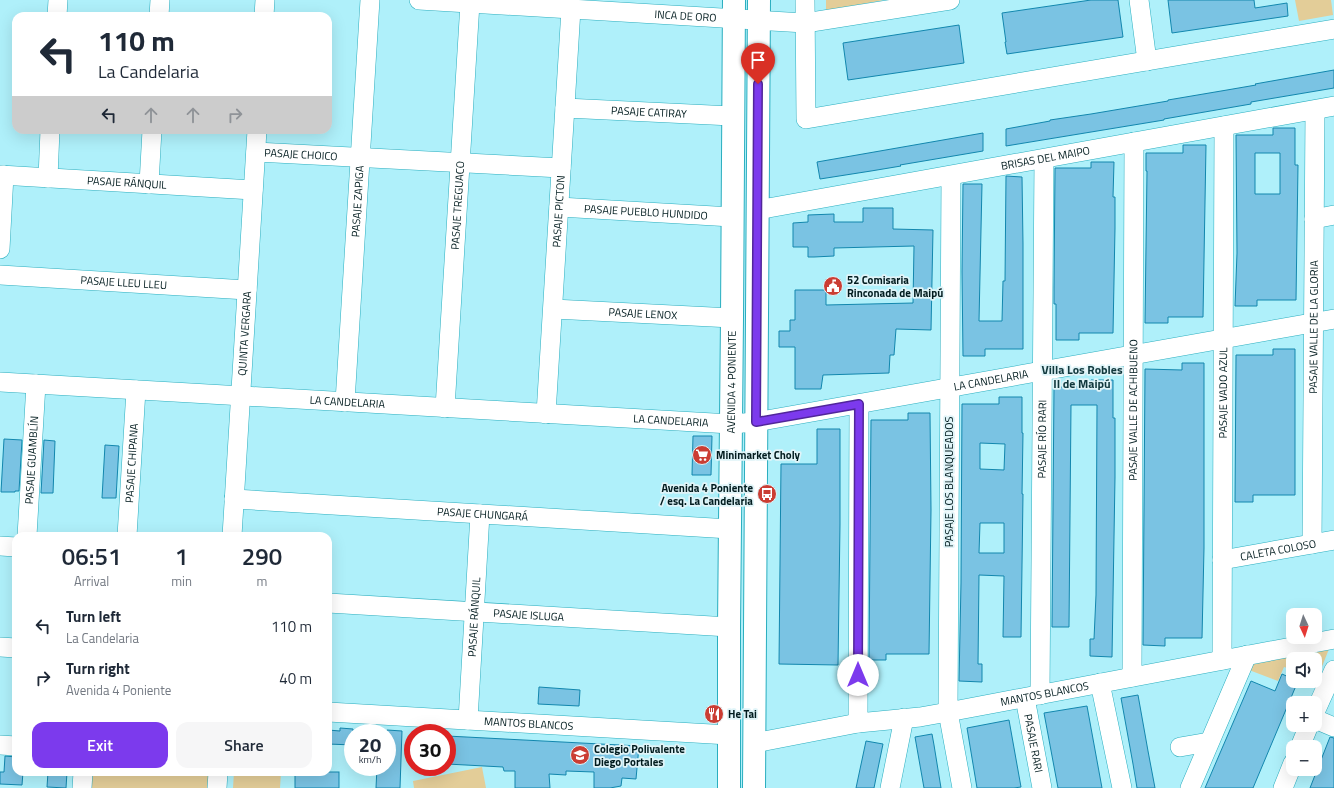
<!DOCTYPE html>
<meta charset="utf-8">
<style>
body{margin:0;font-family:"Titillium Web",sans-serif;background:#f6f6f7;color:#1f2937;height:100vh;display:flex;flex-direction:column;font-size:15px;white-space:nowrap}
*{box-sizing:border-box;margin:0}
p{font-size:13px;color:#747a83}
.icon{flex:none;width:22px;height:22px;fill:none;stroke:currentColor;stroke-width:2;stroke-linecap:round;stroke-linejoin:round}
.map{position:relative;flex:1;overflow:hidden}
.side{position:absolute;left:12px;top:532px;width:320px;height:244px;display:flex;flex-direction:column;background:#fff;border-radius:12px;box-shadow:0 4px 16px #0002}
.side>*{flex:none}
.top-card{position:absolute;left:12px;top:12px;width:320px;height:122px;border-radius:12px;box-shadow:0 4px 16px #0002;background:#fff;color:#1f2937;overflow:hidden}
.needle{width:26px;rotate:176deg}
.fabs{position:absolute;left:1286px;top:608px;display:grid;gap:8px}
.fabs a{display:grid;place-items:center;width:36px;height:36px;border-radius:8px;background:#fff;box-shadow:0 4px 16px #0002;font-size:20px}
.speed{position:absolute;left:344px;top:724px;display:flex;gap:8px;font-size:20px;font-weight:700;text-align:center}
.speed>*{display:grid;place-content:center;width:52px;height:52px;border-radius:50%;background:#fff;box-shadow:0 4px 16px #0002;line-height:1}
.speed small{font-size:10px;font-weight:400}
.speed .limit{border:6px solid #d22;background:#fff;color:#111}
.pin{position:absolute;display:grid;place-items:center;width:34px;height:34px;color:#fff;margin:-41px -17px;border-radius:50% 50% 50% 0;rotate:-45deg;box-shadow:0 0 4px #0007}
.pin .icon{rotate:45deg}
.me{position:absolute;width:44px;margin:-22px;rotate:0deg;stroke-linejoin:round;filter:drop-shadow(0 0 3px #0008)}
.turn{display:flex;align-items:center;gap:14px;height:84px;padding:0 20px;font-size:18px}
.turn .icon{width:52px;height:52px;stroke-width:2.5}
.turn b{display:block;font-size:28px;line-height:34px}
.lanes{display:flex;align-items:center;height:38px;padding:0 20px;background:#0003;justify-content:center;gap:20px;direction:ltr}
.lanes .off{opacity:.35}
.eta{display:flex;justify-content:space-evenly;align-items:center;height:68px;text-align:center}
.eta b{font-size:24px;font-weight:600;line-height:28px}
.primary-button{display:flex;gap:8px;margin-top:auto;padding:8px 20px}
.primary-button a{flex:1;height:46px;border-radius:12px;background:#7c3aed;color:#fff;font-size:16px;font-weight:600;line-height:46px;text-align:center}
.primary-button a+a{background:#f6f6f7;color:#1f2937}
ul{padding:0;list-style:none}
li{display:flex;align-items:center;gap:12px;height:52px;padding:0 20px}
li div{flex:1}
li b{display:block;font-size:15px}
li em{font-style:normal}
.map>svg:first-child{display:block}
</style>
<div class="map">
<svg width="1334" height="788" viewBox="0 0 1334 788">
<rect width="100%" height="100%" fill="#aff0fa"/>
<g fill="#e3cd98">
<polygon points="826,0 884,0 826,11"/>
<polygon points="1295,0 1331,0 1333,15 1299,21"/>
<polygon points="1329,649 1317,679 1315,678 1315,659 1293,659 1293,670 1284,667 1278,681 1249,670 1252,661"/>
<polygon points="482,767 486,788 414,788 413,781"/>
<polygon points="90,772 212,772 211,788 89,788"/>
<polygon points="234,772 281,772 280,788 233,788"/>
</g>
<g fill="#7ac3e3" stroke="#1287ae" fill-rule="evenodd">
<polygon points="1091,0 1118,0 1123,37 1007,54 1005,42 1006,42 1002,13"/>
<polygon points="1168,0 1254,0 1255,8 1287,3 1288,16 1172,33"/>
<polygon points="959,25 964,63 848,80 843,43"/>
<polygon points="1334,70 1334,88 1251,102 1251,104 1164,119 1164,120 1006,146 1006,129 1050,121 1050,120 1091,114 1168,101 1168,100 1227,90 1256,85 1255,84"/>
<path d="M1273,128H1295V165H1298L1296,300H1257V306H1235L1237,253L1236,135H1273ZM1255,153H1280V194H1255Z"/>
<polygon points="983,133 983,151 900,165 901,166 871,171 820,179 817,162"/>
<polygon points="1183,145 1206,145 1203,317 1168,317 1168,323 1145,323 1147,171 1146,171 1146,153 1183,153"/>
<polygon points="1091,162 1114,162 1113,197 1115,197 1115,228 1113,333 1079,333 1079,340 1056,340 1056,304 1054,304 1054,288 1055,168 1091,168"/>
<polygon points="1006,176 1022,177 1023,244 1023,349 985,349 985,356 963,356 962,272 963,184 982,184 979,321 1002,321 1003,281 1005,281"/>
<polygon points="863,208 893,208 893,229 933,230 931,330 896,329 894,355 890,355 889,373 823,375 821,389 795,389 795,347 779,347 779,331 790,331 790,320 795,320 795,290 826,290 826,305 913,303 914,246 834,248 834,256 814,257 808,257 808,247 793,247 793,223 808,222 808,215 834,214 834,222 863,222"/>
<polygon points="1273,349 1295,349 1295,495 1253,495 1253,502 1235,502 1236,355 1273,355"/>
<polygon points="1182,363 1204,363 1204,548 1202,638 1165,638 1165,646 1143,645 1145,369 1182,370"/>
<polygon points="1091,380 1113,380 1113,418 1115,418 1115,477 1112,657 1090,656 1090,639 1094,639 1096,595 1097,405 1071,405 1069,627 1052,627 1054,387 1091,387"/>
<path d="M999,397H1022V433H1023L1022,494H1023L1021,637H1003L1004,576L979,575L978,664H982V682L959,681L961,583L962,404H999ZM980,443L1005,444L1004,470L980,469ZM980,523H1004V553H979Z"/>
<polygon points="908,413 930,413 931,510 929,654 886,654 886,660 869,660 871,420 908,420"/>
<polygon points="817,429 840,429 840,524 838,665 779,664 781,464 817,464"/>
<polygon points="693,436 712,436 711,475 692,475"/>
<polygon points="4,439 22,440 19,491 15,491 15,492 1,492"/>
<polygon points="44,440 55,441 53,493 41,493"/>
<polygon points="105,445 119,446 116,498 102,498"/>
<polygon points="1282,674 1293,679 1293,681 1298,681 1253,788 1205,788 1251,681 1275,691"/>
<polygon points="539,687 580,690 579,706 538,704"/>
<polygon points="1138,695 1148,751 1155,788 1137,788 1133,764 1121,698"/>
<polygon points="1087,706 1102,788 1058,788 1044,713"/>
<polygon points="1009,720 1021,787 1014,788 977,788 967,728"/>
<polygon points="340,728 353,729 353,745 328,744 328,730 340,731"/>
<polygon points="387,730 402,731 400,788 376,788 377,767 387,767"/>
<polygon points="932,734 934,745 941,788 924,788 915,737"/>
<polygon points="447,736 639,746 636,779 622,778 621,786 610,788 594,788 594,772 566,771 566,775 549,774 550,788 515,788 515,771 504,771 503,767 447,764"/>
<polygon points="1330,737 1334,738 1334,788 1310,788"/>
<polygon points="866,741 883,744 876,778 874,788 856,788"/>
<polygon points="5,756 16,757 16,772 23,772 22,785 0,784 0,772 4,772"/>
<polygon points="48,772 67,772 66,788 47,787"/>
<rect x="295" y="772" width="44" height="16"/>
</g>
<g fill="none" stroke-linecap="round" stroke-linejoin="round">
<g stroke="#2aaebf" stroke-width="20">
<g id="minor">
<path id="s1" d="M419,0L805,23L950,0"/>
<polyline points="805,0 806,119 1334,29"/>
<polyline points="1139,0 1147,61"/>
<polyline points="57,16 58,0"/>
<polyline points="159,16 160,0"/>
<polyline points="264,16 265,0"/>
<path id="s2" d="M565,108L732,116"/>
<path id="s3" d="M256,152L561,168"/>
<path id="s4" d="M0,175L253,190"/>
<polyline points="951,176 948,712 962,788"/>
<polyline points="48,178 50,130"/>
<polyline points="149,184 152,130"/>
<path id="s5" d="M559,207L732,217"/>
<path id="s6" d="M757,210L1334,106"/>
<polyline points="1314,219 1334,215"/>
<polyline points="0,249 4,175"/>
<path id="s7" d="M0,275L247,290"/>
<path id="s8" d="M553,309L732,318"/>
<path id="s9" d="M0,382L731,424L756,422L1334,319"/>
<path id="s10" d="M345,402L370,0"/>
<path id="s11" d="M445,408L470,3"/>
<path id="s12" d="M546,414L571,9"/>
<path id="s13" d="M234,499L730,529"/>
<path id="s14" d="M27,536L36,384"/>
<path id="s15" d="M127,536L136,390"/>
<path id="s16" d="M232,536L257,130"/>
<path id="s17" d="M1312,544L1315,110"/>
<polyline points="0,546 16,547"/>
<path id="s18" d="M1222,560L1334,540"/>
<path id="s19" d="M328,603L729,627"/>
<polyline points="0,647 16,648"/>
<path id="s20" d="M1222,660L1224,126"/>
<path id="s21" d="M1132,677L1134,142"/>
<polyline points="1100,683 1122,788"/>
<path id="s22" d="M1040,695L1044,159"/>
<path id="s23" d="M1025,698L1042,788"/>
<path id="s24" d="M328,712L729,735"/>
<polyline points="1315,712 1334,670"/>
<polyline points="1315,719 1334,727"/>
<path id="s25" d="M468,720L480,514"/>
<polyline points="858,723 859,404"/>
<path id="s26" d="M754,743L858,723L920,717L948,712L1334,639"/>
<polyline points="0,745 16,746"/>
<polyline points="1180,747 1209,742"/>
<polyline points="1300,747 1309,725"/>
<polyline points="82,788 83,772"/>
<polyline points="217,788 218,772"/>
<polyline points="890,788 904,718"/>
<polyline points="1190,788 1247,655"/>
<polyline points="1283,788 1293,763"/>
</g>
</g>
<g stroke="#2aaebf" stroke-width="24">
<g id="tertiary">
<path id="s27" d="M729,788V627L732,318L734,0"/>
<polyline points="754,788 759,0"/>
</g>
</g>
<use href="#minor" stroke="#fff" stroke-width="19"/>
<use href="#tertiary" stroke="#fff" stroke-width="22"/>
</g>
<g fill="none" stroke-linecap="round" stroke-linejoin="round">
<g stroke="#51269a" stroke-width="10">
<polyline id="route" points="758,84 756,422 859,404 858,675"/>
</g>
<use href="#route" stroke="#7c3aed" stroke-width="7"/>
</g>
<defs>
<g id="civic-disc" transform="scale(1)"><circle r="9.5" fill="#cb3d33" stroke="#e0f4f8"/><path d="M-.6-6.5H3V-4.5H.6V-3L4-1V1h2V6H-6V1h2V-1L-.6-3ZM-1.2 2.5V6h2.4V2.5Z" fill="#fff"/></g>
<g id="supermarket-disc" transform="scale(1)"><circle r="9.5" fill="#cb3d33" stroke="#e0f4f8"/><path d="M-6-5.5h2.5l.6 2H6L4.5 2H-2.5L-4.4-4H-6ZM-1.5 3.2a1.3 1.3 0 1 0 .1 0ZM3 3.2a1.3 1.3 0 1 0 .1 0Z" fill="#fff"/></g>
<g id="bus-disc" transform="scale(1)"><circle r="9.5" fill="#cb3d33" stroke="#e0f4f8"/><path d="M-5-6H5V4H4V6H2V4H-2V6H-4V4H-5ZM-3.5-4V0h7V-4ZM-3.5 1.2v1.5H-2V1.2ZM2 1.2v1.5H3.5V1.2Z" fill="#fff"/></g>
<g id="restaurant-disc" transform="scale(1)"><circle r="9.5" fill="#cb3d33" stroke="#e0f4f8"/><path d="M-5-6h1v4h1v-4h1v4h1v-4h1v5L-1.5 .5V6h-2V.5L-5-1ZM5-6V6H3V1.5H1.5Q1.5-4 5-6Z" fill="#fff"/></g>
<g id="school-disc" transform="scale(1)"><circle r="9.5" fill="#cb3d33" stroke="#e0f4f8"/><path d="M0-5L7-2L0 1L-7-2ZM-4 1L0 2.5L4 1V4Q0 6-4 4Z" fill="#fff"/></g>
</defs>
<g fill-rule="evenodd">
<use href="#civic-disc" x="833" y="286"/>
<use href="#supermarket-disc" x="702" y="455"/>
<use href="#bus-disc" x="767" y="494"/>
<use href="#restaurant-disc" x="714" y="714"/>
<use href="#school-disc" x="580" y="755"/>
</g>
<g text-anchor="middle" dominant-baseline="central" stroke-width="3.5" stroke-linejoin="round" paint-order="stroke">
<g font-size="11" fill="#011b1e" stroke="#e0f4f8">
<text stroke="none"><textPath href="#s1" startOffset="267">INCA DE ORO</textPath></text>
<text stroke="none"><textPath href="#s2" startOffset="84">PASAJE CATIRAY</textPath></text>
<text stroke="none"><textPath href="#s3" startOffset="45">PASAJE CHOICO</textPath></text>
<text stroke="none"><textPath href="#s6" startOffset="293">BRISAS DEL MAIPO</textPath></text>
<text stroke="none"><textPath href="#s4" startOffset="127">PASAJE RÁNQUIL</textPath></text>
<text stroke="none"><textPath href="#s10" startOffset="201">PASAJE ZAPIGA</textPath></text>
<text stroke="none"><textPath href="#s11" startOffset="203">PASAJE TREGUACO</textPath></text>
<text stroke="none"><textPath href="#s12" startOffset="203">PASAJE PICTON</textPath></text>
<text stroke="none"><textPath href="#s5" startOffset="87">PASAJE PUEBLO HUNDIDO</textPath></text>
<text stroke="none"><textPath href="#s7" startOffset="124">PASAJE LLEU LLEU</textPath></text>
<text stroke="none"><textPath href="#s8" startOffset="90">PASAJE LENOX</textPath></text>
<text stroke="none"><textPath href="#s17" startOffset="217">PASAJE VALLE DE LA GLORIA</textPath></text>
<text stroke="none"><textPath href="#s16" startOffset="203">QUINTA VERGARA</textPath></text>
<text stroke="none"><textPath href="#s9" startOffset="996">LA CANDELARIA</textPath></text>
<text stroke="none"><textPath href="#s27" startOffset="406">AVENIDA 4 PONIENTE</textPath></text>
<text stroke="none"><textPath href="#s20" startOffset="267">PASAJE VADO AZUL</textPath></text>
<text stroke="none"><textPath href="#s9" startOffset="348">LA CANDELARIA</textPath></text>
<text stroke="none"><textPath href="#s21" startOffset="267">PASAJE VALLE DE ACHIBUENO</textPath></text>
<text stroke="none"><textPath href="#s9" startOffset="672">LA CANDELARIA</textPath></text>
<text stroke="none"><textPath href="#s22" startOffset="256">PASAJE RÍO RARI</textPath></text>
<text stroke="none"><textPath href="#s14" startOffset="76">PASAJE GUAMBLÍN</textPath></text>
<text stroke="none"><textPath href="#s15" startOffset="73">PASAJE CHIPANA</textPath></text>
<text transform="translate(949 482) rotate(-90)">PASAJE LOS BLANQUEADOS</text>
<text stroke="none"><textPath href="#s13" startOffset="249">PASAJE CHUNGARÁ</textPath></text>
<text stroke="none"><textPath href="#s18" startOffset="57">CALETA COLOSO</textPath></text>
<text stroke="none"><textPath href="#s19" startOffset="201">PASAJE ISLUGA</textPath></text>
<text stroke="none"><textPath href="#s25" startOffset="103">PASAJE RÁNQUIL</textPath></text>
<text stroke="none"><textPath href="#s26" startOffset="295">MANTOS BLANCOS</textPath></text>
<text stroke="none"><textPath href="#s24" startOffset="201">MANTOS BLANCOS</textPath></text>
<text stroke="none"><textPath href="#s23" startOffset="46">PASAJE RARI</textPath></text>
</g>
<g font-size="11" font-weight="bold" fill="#011b1e" stroke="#e0f4f8" text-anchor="start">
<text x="847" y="280">52 Comisaria<tspan x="847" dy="13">Rinconada de Maipú</tspan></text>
<text x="716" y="455">Minimarket Choly</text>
<text x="753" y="488" text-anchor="end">Avenida 4 Poniente<tspan x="753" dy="13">/ esq. La Candelaria</tspan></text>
<text x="728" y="714">He Tai</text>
<text x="594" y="749">Colegio Polivalente<tspan x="594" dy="13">Diego Portales</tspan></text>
</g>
<g font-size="12" font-weight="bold" fill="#11383d" stroke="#e0f4f8">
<text x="1082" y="369">Villa Los Robles<tspan x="1082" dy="14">II de Maipú</tspan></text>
</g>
</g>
</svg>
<div class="fabs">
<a><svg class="needle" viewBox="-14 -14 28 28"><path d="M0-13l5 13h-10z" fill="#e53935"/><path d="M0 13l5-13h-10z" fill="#747a83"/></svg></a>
<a><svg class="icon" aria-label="sound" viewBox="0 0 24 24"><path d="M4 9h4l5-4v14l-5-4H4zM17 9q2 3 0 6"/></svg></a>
<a>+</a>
<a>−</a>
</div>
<div class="speed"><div>20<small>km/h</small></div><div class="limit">30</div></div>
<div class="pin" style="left:758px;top:84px;background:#d93025"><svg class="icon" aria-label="arrive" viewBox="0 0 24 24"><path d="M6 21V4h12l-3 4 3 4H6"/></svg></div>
<svg class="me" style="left:858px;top:675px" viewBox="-20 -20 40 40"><circle r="19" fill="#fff"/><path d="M0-13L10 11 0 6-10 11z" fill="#7c3aed"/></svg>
<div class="top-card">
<div class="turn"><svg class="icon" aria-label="left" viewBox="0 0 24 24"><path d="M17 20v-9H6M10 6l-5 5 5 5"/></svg><div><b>110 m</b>La Candelaria</div></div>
<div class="lanes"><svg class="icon" aria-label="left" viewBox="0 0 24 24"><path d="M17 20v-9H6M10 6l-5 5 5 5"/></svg><svg class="icon off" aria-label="ahead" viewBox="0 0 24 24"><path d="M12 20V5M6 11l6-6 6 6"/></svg><svg class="icon off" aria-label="ahead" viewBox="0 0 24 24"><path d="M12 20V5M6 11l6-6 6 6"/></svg><svg class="icon off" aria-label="right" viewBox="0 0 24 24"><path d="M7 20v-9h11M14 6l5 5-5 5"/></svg></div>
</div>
<section class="side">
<div class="eta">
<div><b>06:51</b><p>Arrival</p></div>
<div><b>1</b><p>min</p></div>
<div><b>290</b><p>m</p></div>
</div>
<ul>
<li><svg class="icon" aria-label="left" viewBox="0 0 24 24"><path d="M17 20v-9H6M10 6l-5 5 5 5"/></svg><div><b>Turn left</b><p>La Candelaria</p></div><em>110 m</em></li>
<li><svg class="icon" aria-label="right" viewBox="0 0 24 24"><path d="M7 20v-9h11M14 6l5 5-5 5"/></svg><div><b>Turn right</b><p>Avenida 4 Poniente</p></div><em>40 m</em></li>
</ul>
<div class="primary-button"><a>Exit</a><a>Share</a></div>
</section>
</div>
